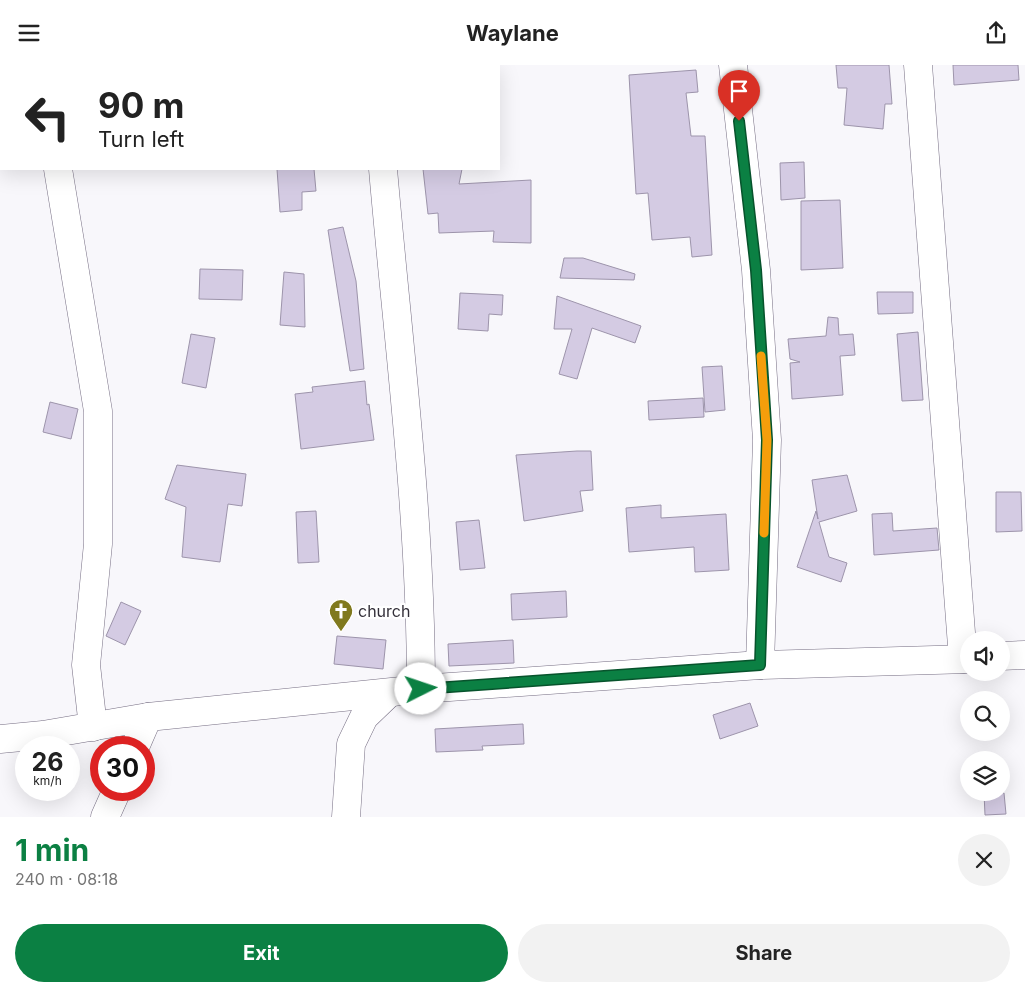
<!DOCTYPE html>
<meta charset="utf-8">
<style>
body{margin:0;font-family:Inter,sans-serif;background:#f2f2f2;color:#222;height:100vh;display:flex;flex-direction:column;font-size:19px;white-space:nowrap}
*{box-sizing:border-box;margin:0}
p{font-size:16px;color:#767676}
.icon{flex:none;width:28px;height:28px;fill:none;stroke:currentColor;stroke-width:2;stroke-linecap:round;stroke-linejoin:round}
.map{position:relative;height:752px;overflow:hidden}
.sheet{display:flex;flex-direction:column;background:#fff;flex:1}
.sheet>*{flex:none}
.guide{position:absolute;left:0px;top:0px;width:500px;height:105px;box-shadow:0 5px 20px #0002;background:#fff;color:#222;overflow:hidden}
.fabs{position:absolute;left:960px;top:566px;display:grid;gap:10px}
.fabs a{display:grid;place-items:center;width:50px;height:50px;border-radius:50%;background:#fff;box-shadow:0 5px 20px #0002;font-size:25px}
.speed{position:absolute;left:15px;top:671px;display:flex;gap:10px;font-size:25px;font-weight:700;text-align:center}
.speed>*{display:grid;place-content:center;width:65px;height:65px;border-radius:50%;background:#fff;box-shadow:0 5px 20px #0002;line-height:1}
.speed small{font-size:12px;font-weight:400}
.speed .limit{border:8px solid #d22;background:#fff;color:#111}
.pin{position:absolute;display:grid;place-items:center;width:42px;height:42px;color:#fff;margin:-51px -21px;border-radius:50% 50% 50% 0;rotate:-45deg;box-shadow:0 0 5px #0007}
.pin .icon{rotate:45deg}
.me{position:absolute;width:55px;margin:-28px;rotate:86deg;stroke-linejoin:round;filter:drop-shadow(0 0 4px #0008)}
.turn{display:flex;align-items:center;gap:18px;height:105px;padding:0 15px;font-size:22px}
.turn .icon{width:65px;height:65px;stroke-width:2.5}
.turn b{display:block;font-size:35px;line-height:42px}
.round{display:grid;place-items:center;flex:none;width:52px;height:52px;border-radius:26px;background:#f2f2f2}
.head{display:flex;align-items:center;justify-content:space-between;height:85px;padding:0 15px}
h1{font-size:30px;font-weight:700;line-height:38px;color:#0b8043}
.cta{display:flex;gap:10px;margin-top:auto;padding:10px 15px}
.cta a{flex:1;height:58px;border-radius:30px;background:#0b8043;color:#fff;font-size:20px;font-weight:700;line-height:58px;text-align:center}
.cta a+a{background:#f2f2f2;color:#222}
header{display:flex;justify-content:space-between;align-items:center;height:65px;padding:0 15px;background:#fff;font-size:22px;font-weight:700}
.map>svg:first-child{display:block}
</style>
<header><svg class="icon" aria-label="menu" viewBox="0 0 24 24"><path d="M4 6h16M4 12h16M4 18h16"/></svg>Waylane<svg class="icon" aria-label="share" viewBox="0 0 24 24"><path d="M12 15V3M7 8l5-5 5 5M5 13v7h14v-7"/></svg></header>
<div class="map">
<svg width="1025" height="752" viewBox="0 0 1025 752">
<rect width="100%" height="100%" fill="#f8f7fb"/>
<g fill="#d4cbe3" stroke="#9d94ab">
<polygon points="836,0 889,0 892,39 885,39 883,64 844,60 847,23 838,23"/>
<polygon points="953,0 1018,0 1019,15 954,20"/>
<polygon points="696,5 698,27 686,28 691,71 705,71 712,190 692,192 690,172 652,175 648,128 636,129 629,10"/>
<polygon points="804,97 805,133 781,135 780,98"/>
<polygon points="277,104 314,104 316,126 302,127 302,145 280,147"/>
<polygon points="423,104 462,104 459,119 531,115 531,178 493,177 494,166 439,168 438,148 428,149"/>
<polygon points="840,135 843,203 801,205 801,136"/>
<polygon points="343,162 356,216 364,304 350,306 328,165"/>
<polygon points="564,193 583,193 635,209 634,215 560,213"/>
<polygon points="200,204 243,205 242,235 199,234"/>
<polygon points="284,207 304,209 305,262 280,260"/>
<polygon points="877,227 913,227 913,248 878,249"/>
<polygon points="460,228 503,230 502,250 489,249 488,266 458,264"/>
<polygon points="557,231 641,261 635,278 592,263 577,314 559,309 572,264 554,264"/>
<polygon points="828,252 838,253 839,270 853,269 855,290 840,291 843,330 792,334 790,298 800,297 790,294 788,274 826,271"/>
<polygon points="918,267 923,335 902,336 897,269"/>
<polygon points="191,269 215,273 206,323 182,318"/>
<polygon points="722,301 725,345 705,347 702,302"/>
<polygon points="365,316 367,340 369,339 374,375 301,384 295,329 313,327 312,322"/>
<polygon points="703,333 704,352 649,355 648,336"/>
<polygon points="50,337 78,344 71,374 43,367"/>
<polygon points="577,386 591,386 593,425 580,426 583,446 524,456 516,390"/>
<polygon points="177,400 246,409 242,441 228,439 220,497 182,492 186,442 165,434"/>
<polygon points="847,410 857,446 819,457 829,492 847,498 841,517 797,502 816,446 818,454 812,415"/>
<polygon points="996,427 1021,427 1022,466 996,467"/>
<polygon points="661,440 661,453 726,449 729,505 695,507 694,482 629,487 626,443"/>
<polygon points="316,446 319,497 298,498 296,447"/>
<polygon points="892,448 893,466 937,463 939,485 874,490 872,449"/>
<polygon points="479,455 485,503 460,505 456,457"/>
<polygon points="566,526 567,552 512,555 511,529"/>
<polygon points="121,537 141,546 125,580 106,571"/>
<polygon points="337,571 386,575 383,604 334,599"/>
<polygon points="513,575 514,598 449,601 448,579"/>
<polygon points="750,638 758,661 720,674 713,650"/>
<polygon points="523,659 524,679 482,681 483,685 436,687 435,664"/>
<polygon points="984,728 1004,728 1006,749 985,750"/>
</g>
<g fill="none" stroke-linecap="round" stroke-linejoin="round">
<g stroke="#766e83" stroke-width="29">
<g id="minor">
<polyline points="43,0 44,1"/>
<polyline points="374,0 374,1"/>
<polyline points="733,0 756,205 767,375 760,600"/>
<polyline points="918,0 963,594"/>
<polyline points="398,1 409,0"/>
<polyline points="0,44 1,44"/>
<polyline points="58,104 98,346 98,479 86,600 93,662"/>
<path d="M383,104C398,277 421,450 421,624"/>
<polyline points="1001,591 1025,590"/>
<polyline points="0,674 43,670 148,652 421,624 760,600 969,594"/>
<polyline points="135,682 148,652"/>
<polyline points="105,752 117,725"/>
<polyline points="346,752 351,679 364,652 389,628"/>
</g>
</g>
<use href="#minor" stroke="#fff" stroke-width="28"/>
</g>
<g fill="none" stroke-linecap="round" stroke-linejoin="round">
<g stroke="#07532c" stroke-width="12">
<polyline id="route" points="421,624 760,600 767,375 756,205 739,56"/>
</g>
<use href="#route" stroke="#0b8043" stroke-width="9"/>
<polyline stroke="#f59e0b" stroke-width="9" points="761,291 767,375 764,468"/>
</g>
<defs>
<g id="church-pin" transform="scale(1.25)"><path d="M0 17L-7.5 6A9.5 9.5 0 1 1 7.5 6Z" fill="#80791e" stroke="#fff"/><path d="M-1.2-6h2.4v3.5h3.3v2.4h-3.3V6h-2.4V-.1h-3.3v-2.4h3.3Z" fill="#fff"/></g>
</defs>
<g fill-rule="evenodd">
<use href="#church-pin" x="341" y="546"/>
</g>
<g text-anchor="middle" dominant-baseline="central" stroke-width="4.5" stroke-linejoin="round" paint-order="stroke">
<g font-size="16" fill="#332f39" stroke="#fff" text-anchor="start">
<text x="358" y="546">church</text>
</g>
</g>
</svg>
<div class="fabs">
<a><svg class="icon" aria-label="sound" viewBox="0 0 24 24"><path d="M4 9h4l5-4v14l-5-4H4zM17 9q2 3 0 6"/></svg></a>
<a><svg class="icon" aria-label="search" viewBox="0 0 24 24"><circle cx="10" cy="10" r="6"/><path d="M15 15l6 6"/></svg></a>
<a><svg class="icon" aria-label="layers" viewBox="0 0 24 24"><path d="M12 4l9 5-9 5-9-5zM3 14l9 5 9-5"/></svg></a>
</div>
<div class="speed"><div>26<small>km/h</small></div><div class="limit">30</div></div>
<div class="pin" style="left:739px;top:56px;background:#d93025"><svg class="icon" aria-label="arrive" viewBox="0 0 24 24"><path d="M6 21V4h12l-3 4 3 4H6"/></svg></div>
<svg class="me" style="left:421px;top:624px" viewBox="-20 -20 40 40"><circle r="19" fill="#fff"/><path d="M0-13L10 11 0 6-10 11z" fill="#0b8043"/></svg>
<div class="guide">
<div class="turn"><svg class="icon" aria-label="left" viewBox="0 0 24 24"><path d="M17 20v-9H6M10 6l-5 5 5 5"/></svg><div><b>90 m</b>Turn left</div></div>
</div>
</div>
<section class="sheet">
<div class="head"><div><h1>1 min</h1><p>240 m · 08:18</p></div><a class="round"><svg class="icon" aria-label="close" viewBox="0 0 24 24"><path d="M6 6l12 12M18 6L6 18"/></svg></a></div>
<div class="cta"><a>Exit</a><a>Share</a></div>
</section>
